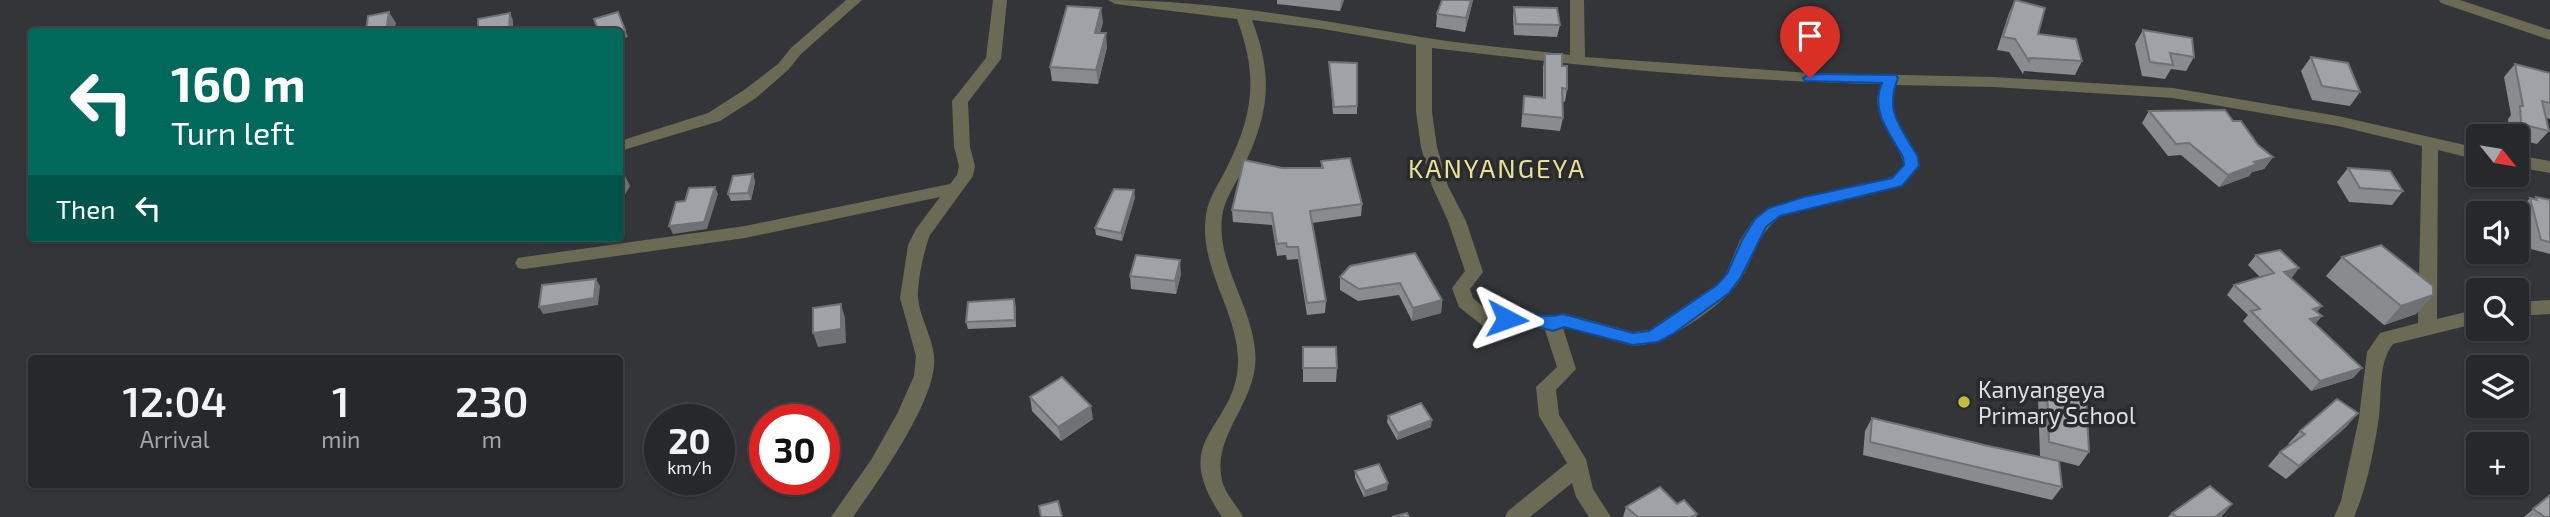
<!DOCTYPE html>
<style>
body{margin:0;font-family:"Exo 2",sans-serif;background:#2f3033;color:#f1f3f6;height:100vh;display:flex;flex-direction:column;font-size:26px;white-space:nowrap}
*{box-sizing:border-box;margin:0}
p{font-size:23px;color:#a4a6a9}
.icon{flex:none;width:38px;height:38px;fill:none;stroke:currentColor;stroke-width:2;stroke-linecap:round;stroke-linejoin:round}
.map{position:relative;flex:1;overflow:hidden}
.details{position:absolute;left:28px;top:355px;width:595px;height:133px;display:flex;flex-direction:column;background:#27282b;border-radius:7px;box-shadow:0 2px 5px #0004,0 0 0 2px #434447}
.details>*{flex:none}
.banner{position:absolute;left:28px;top:28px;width:595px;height:214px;border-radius:7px;box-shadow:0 2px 5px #0004,0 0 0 2px #434447;background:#00695c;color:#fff;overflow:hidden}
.needle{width:46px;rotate:120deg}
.tools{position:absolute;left:2466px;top:124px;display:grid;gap:14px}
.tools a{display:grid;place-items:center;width:63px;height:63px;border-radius:7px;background:#27282b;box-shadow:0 2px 5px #0004,0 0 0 2px #434447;font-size:35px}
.speed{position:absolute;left:644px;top:404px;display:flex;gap:14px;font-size:35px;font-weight:700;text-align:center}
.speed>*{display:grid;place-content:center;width:91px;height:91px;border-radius:50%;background:#27282b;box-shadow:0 2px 5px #0004,0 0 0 2px #434447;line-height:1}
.speed small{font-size:18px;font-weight:400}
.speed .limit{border:10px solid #d22;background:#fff;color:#111}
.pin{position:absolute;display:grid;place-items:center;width:60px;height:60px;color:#fff;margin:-72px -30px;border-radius:50% 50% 50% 0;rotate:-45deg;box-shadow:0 0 7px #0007}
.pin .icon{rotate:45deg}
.me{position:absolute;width:77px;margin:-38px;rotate:94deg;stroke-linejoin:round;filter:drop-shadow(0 0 5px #0008)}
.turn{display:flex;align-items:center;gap:24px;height:147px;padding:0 28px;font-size:32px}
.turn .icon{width:91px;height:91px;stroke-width:2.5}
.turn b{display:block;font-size:49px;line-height:60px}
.then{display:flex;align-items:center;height:66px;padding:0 28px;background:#0003;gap:14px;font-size:26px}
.eta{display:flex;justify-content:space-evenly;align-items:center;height:119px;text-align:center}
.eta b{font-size:42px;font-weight:600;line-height:49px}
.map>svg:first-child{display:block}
</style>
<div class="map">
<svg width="2550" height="517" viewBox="0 0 2550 517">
<rect width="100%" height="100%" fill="#343539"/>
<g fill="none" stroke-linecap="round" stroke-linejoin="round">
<g fill="#6b6a54" fill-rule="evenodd">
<polygon points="846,0 862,0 801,54 788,70 756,98 720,121 620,151 620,141 708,113 744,90 778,64 791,48"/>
<path d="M993,0H1007L1001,59L968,102L970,147L975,166L973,176L930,235C924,250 917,283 918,298C920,318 932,336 934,356C939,397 877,483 853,517H831L871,460L897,414L914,376L916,356L900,298L908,245L916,229L940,197L745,238L524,269L518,268L515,263L518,258L524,257L745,226L950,184L957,175L959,166L954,147L952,101L986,58Z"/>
<path d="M1108,0C1213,0 1318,20 1421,37C1470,45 1520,49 1570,55V0H1584L1585,57L1810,73L1994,77L2173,88L2338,116L2478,148V160L2438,150L2437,319L2478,309V323L2393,344C2378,363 2382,393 2379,417C2374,450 2367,487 2354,517H2334L2341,501L2359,418L2367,352L2380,333L2418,323L2422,146L2338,126L2173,98L1994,87L1896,85C1883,118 1913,135 1920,166L1903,186L1781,216C1754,237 1756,258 1738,283C1722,306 1659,351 1630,345C1608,341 1585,329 1563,328L1576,369L1556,390L1559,415L1586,459L1593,489L1611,517H1589L1576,497L1572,483L1530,517H1505L1508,511L1567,463L1539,416L1536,387L1557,367L1545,330L1524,324L1489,328L1483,326L1459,307L1452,288L1465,271L1448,221L1432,186L1421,147L1416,112V45L1323,29L1252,20C1274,77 1269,114 1243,168C1236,184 1224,199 1222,217C1217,265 1251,304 1255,350C1261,400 1211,433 1222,480C1225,494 1237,505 1243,517H1222C1167,437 1234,431 1238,365C1240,313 1198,269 1206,215C1208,198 1220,182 1227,167C1254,113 1258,76 1237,19L1115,4ZM1432,48C1581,66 1730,81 1881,84C1867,118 1897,134 1904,165L1892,177L1769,208L1754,219L1740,240L1726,274L1717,284L1649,330L1633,332L1563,313L1551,318L1524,310L1492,314L1473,298L1470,289L1483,272L1466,221L1448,186L1437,147L1432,112Z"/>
<polygon points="2439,0 2460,0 2550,30 2550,40 2441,3"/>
<polygon points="2516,155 2550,161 2550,173 2516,167"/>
<polygon points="2550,300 2550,314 2516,316 2516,302"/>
</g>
</g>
<g fill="#898b8f">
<polygon points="1277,0 1344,0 1340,11 1277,4"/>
<polygon points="1473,0 1465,32 1436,27 1437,14"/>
<polygon points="2015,0 2038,34 2082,61 2075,75 2024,71 2023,74 2009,52 1997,50 2009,13"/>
<polygon points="1514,7 1560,25 1557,37 1514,35 1513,18"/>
<polygon points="1103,22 1100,33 1107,47 1098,84 1052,81 1050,67"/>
<polygon points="2143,30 2194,57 2186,71 2171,69 2165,79 2142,76 2135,44"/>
<polygon points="1545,54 1562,66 1567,89 1565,102 1562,101 1563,118 1560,131 1521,127 1524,96 1543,98 1543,67"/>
<polygon points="2311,57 2360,92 2350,106 2312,100 2301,71"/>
<polygon points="1329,62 1357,106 1357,114 1333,114"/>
<polygon points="2515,64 2550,73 2550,119 2546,118 2549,131 2537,144 2516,139 2516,136 2510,136 2508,119 2511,115 2504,77"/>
<polygon points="2149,111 2233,121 2258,145 2273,157 2264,169 2252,172 2249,176 2219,187 2181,155 2168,156 2142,123"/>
<polygon points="1321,161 1362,204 1361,216 1312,223 1326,301 1325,313 1307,315 1298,259 1287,260 1286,255 1277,256 1272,225 1233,222 1232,210 1282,168 1321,168"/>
<polygon points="2348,168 2403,191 2392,205 2349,202 2337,182"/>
<polygon points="753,174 755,182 751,200 731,201 728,194"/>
<polygon points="1135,197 1122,241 1096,235 1095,228"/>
<polygon points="2536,197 2550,200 2550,254 2531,249 2521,208 2530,198 2534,199"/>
<polygon points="1415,253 1442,300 1441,313 1412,321 1399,295 1358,301 1340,290 1340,277"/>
<polygon points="2256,255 2291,278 2317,313 2315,324 2362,368 2353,378 2311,391 2243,321 2248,315 2227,295 2234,285 2260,277 2248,265"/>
<polygon points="2342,257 2433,295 2416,314 2384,325 2326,276"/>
<polygon points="1181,274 1176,294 1131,289 1130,276"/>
<polygon points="1016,307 1016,327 968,329 966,322"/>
<polygon points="1303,347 1337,368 1336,382 1303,382"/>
<polygon points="2047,385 2089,452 2079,466 2040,456 2038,398"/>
<polygon points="1030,397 1093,419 1061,441 1032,411"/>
<polygon points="2358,413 2346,427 2286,479 2268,466 2280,452 2290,445 2288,444 2300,431"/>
<polygon points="1388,416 1431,427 1397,440 1387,422"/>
<polygon points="1872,418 2062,487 2052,500 1863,455 1865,431"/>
<polygon points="1355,471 1387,490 1364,497 1355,478"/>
<polygon points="2550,495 2550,517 2524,517"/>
<polygon points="1677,504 1697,514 1696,517 1623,517 1626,507"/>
<polygon points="2232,504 2221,517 2168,517 2172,513"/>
</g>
<g fill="#6f7174">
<polygon points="1341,0 1344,0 1340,11"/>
<polygon points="1471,0 1473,0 1465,32 1466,18"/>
<polygon points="1101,8 1103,22 1096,46 1095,33"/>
<polygon points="389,12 396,23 394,32 386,32"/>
<polygon points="510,13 513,20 513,32 509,32"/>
<polygon points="621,19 628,37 620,39 619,32"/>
<polygon points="1106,33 1107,47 1098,84 1096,70"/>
<polygon points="2273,157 2264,169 2252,172 2249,176 2219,187 2228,175 2254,162"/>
<polygon points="624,174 630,186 620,203 620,181"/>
<polygon points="753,174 755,182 751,200 748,193"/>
<polygon points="715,187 718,194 707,229 673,234 669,226"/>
<polygon points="1134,190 1135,197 1122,241 1121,233"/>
<polygon points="1180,260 1181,274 1176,294 1175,281"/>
<polygon points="2299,268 2291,279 2284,272"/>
<polygon points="596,279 600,286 598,305 543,314 539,307"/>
<polygon points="2433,295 2416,314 2384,325 2401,306"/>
<polygon points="1014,299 1016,307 1016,327 1015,320"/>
<polygon points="1442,300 1441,313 1412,321 1413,308"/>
<polygon points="841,304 845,318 846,343 818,347 813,333"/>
<polygon points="2322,306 2314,316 2313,309"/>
<polygon points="2322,316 2313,327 2310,319"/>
<polygon points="2362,368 2353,378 2311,391 2320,381"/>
<polygon points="1091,406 1093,419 1061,441 1058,427"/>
<polygon points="2358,413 2346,427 2286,479 2299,466"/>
<polygon points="1432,420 1431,427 1397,440 1398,433"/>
<polygon points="1388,483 1387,490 1364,497 1365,491"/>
<polygon points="2232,504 2221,517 2215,517"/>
</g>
<g fill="#9fa2a6" stroke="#6f7174" stroke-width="2">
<polygon points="1442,0 1471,0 1466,18 1437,14"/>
<polygon points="2015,0 2045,8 2038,34 2076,39 2082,61 2030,58 2029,61 2015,39 2003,37"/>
<polygon points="1067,6 1101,8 1095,33 1106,33 1096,70 1050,67"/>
<polygon points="1514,7 1557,8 1560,25 1516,24"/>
<polygon points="389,12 386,32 366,32 368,16"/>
<polygon points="618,12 625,30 619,32 599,32 594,19"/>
<polygon points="510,13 509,32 478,32 478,19"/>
<polygon points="2143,30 2192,38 2194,57 2170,53 2173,65 2150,62"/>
<polygon points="1545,54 1562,54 1562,66 1567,66 1567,89 1562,88 1563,118 1523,114 1524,96 1545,98"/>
<polygon points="2311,57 2348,63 2360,92 2322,86"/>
<polygon points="1329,62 1357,63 1357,106 1334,107"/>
<polygon points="2515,64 2550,73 2550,103 2542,101 2549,131 2521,124 2520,106 2523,106"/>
<polygon points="2225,110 2233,121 2241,121 2258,145 2273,157 2254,162 2257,164 2228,175 2189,143 2176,144 2149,111"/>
<polygon points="1350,158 1362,204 1310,211 1326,301 1307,303 1298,247 1287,247 1286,243 1277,244 1272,213 1232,210 1244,160 1282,168 1323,168 1321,161"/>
<polygon points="2348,168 2390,171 2403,191 2360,188"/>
<polygon points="620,173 624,174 620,181"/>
<polygon points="753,174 748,193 728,194 733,176"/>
<polygon points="715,187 704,222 669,226 676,202 685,201 689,188"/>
<polygon points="1114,189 1134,190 1121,233 1095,228"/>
<polygon points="2536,197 2550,200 2550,242 2541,240 2530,198 2537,200"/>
<polygon points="2381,245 2433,286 2433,295 2401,306 2342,257"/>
<polygon points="2280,250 2299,268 2284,272 2322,306 2313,309 2322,316 2310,319 2362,368 2320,381 2251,311 2260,309 2234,285 2274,273 2256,255"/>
<polygon points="1415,253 1442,300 1413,308 1400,283 1359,289 1340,277 1350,266"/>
<polygon points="1136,255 1180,260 1175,281 1130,276"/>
<polygon points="596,279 594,298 539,307 542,285"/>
<polygon points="1014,299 1015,320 966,322 968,302"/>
<polygon points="841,304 841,329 813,333 813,308"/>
<polygon points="1303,347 1336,347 1337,368 1303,368"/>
<polygon points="1062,377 1091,406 1058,427 1030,397"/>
<polygon points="2047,385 2086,394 2089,452 2049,442"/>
<polygon points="2337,399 2358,413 2299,466 2280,452 2305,434 2300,431"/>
<polygon points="1421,403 1432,420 1398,433 1388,416"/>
<polygon points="1872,418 1984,445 2059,461 2062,487 1870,442"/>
<polygon points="1379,464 1388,483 1365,491 1355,471"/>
<polygon points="2210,486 2232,504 2215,517 2177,517 2172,513"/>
<polygon points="1660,487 1677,504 1684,500 1697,514 1691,517 1638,517 1626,507"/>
<polygon points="2550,495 2550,517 2545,517 2533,509"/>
<polygon points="1058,501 1062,517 1041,517 1039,506"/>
<polygon points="1407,513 1409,517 1392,517"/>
</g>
<path fill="#1a73e8" stroke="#114b97" stroke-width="2" d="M1810,74L1896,75L1898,78C1884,112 1901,127 1918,157L1919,166L1902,186L1780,216L1766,227L1741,277L1729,293L1673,334L1658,342L1633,345L1564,327L1553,331L1524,323L1501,324L1498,319L1501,315C1526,307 1540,321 1563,314L1633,333L1649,331L1717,285L1727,274L1742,240L1755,219L1769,208L1804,197L1892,178L1904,165L1903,157C1889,132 1870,111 1882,83L1805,81L1803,78Z"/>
<circle fill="#c6bc3c" stroke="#2a2b2f" stroke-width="2.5" cx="1964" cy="402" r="7"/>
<g text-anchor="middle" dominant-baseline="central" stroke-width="7" stroke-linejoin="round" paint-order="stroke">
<g font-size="23" fill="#dedfe2" stroke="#2a2b2f" text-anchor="start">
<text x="1978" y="389">Kanyangeya<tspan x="1978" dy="26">Primary School</tspan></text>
</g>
<g font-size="26" letter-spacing="2" fill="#e8e293" stroke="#2a2b2f">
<text x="1497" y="167">KANYANGEYA</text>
</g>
</g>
</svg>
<div class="tools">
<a><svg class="needle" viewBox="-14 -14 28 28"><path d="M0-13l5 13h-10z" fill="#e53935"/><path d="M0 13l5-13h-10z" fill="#a4a6a9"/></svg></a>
<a><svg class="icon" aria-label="sound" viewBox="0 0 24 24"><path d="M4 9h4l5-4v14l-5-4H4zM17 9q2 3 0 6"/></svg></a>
<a><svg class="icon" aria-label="search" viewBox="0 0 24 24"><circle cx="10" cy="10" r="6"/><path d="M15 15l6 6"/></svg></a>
<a><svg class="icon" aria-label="layers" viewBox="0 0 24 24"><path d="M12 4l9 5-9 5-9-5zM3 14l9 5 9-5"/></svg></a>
<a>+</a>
</div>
<div class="speed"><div>20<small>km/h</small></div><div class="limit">30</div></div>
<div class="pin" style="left:1810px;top:78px;background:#d93025"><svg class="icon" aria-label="arrive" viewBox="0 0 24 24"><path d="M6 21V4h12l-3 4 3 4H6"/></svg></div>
<svg class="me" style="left:1507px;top:319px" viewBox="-20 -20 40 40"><path d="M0-17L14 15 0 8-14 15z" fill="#1a73e8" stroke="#fff" stroke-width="4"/></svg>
<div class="banner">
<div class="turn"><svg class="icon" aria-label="left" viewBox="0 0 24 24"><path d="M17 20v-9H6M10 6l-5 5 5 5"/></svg><div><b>160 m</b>Turn left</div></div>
<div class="then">Then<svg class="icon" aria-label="left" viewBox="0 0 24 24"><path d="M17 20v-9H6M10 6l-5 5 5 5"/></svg></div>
</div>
<section class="details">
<div class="eta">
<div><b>12:04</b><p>Arrival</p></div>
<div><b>1</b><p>min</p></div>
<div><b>230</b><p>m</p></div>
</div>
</section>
</div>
